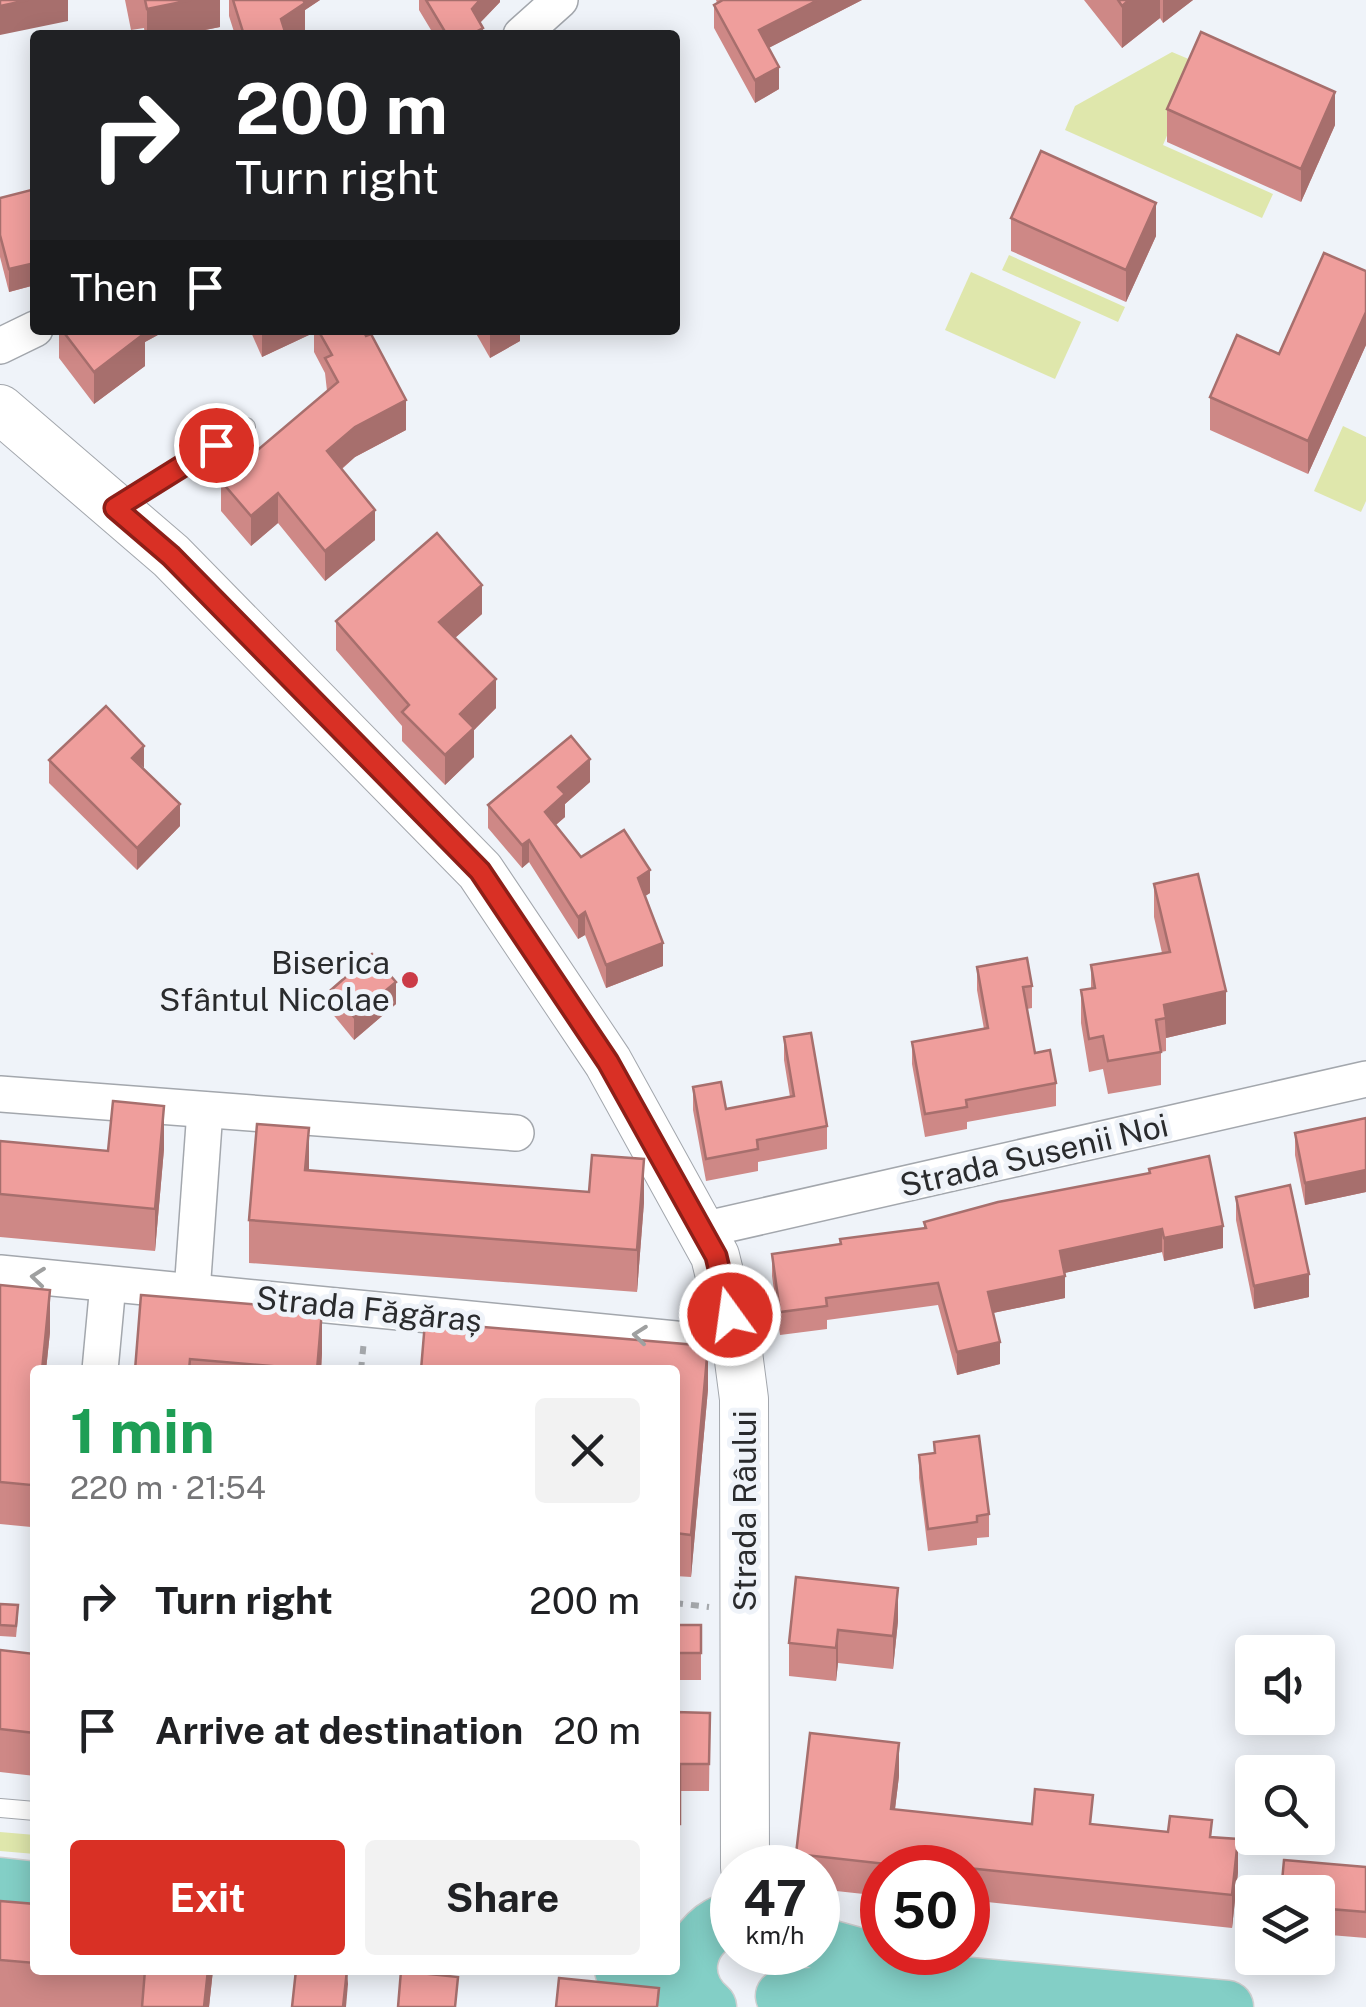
<!DOCTYPE html>
<meta charset="utf-8">
<style>
body{margin:0;font-family:"Public Sans",sans-serif;background:#f2f2f2;color:#202124;height:100vh;display:flex;flex-direction:column;font-size:38px;white-space:nowrap}
*{box-sizing:border-box;margin:0}
p{font-size:32px;color:#757577}
.icon{flex:none;width:55px;height:55px;fill:none;stroke:currentColor;stroke-width:2;stroke-linecap:round;stroke-linejoin:round}
.map{position:relative;flex:1;overflow:hidden}
.details{position:absolute;left:30px;top:1365px;width:650px;height:610px;display:flex;flex-direction:column;background:#fff;border-radius:10px;box-shadow:0 5px 25px #0003}
.details>*{flex:none}
.banner{position:absolute;left:30px;top:30px;width:650px;height:305px;border-radius:10px;box-shadow:0 5px 25px #0003;background:#202124;color:#fff;overflow:hidden}
.buttons{position:absolute;left:1235px;top:1635px;display:grid;gap:20px}
.buttons a{display:grid;place-items:center;width:100px;height:100px;border-radius:10px;background:#fff;box-shadow:0 5px 25px #0003;font-size:50px}
.speed{position:absolute;left:710px;top:1845px;display:flex;gap:20px;font-size:50px;font-weight:700;text-align:center}
.speed>*{display:grid;place-content:center;width:130px;height:130px;border-radius:50%;background:#fff;box-shadow:0 5px 25px #0003;line-height:1}
.speed small{font-size:25px;font-weight:400}
.speed .limit{border:15px solid #d22;background:#fff;color:#111}
.pin{position:absolute;display:grid;place-items:center;width:85px;height:85px;color:#fff;margin:-42px;border:5px solid #fff;border-radius:50%;box-shadow:0 2px 10px #0007}
.me{position:absolute;width:110px;margin:-55px;rotate:346deg;stroke-linejoin:round;filter:drop-shadow(0 0 8px #0008)}
.turn{display:flex;align-items:center;gap:35px;height:210px;padding:0 40px;font-size:45px}
.turn .icon{width:130px;height:130px;stroke-width:2.5}
.turn b{display:block;font-size:70px;line-height:85px}
.then{display:flex;align-items:center;height:95px;padding:0 40px;background:#0003;gap:20px;font-size:38px}
.round{display:grid;place-items:center;flex:none;width:105px;height:105px;border-radius:10px;background:#f2f2f2}
.headline{display:flex;align-items:center;justify-content:space-between;height:170px;padding:0 40px}
h1{font-size:60px;font-weight:700;line-height:75px;color:#1e9e55}
.primary-button{display:flex;gap:20px;margin-top:auto;padding:20px 40px}
.primary-button a{flex:1;height:115px;border-radius:10px;background:#d93025;color:#fff;font-size:40px;font-weight:700;line-height:115px;text-align:center}
.primary-button a+a{background:#f2f2f2;color:#202124}
ul{padding:0;list-style:none}
li{display:flex;align-items:center;gap:30px;height:130px;padding:0 40px}
li div{flex:1}
li b{display:block;font-size:38px}
li em{font-style:normal}
.map>svg:first-child{display:block}
</style>
<div class="map">
<svg width="1366" height="2007" viewBox="0 0 1366 2007">
<rect width="100%" height="100%" fill="#eff3f9"/>
<g fill="#dfe7ac">
<polygon points="1172,52 1198,63 1163,145 1273,194 1262,218 1065,130 1075,106"/>
<polygon points="1009,255 1125,307 1118,322 1002,270"/>
<polygon points="971,272 1081,322 1055,379 945,330"/>
<polygon points="1343,426 1366,437 1366,501 1361,512 1314,491"/>
<polygon points="0,1832 35,1835 35,1854 0,1851"/>
</g>
<g fill="none" stroke-linecap="round" stroke-linejoin="round">
<g stroke="#a3a7ad" stroke-width="20">
<g id="service">
<polyline points="115,507 246,427"/>
<polyline points="0,1808 35,1811"/>
</g>
</g>
<g stroke="#a3a7ad" stroke-width="38">
<g id="minor">
<polyline points="521,35 560,0"/>
<polyline points="0,346 35,329"/>
<polyline points="0,1094 516,1133"/>
<polyline points="702,1230 1366,1079"/>
<polyline points="0,1273 737,1345"/>
<polyline points="192,1292 205,1110"/>
<polyline points="100,1370 108,1284"/>
</g>
</g>
<g stroke="#a3a7ad" stroke-width="50">
<polyline id="secondary" points="0,409 171,556 480,871 608,1062 715,1256 737,1345 744,1399 745,1868"/>
</g>
<g stroke="#d0d0d1" stroke-width="55">
<g id="primary">
<polyline points="0,1884 35,1888"/>
<polyline points="818,1943 929,1974"/>
<polyline points="621,1970 695,1989"/>
<polyline points="782,1996 969,1984 1227,2007"/>
<path d="M710,2007C675,1977 691,1930 732,1918"/>
</g>
</g>
<g stroke="#a5a8ac" stroke-width="6" stroke-dasharray="8 8" stroke-linecap="butt">
<polyline points="361,1370 364,1340"/>
<polyline points="675,1603 709,1607"/>
</g>
<use href="#service" stroke="#fff" stroke-width="18"/>
<use href="#minor" stroke="#fff" stroke-width="35"/>
<use href="#secondary" stroke="#fff" stroke-width="48"/>
<use href="#primary" stroke="#83cfc6" stroke-width="52"/>
</g>
<g fill="#ce8886">
<polygon points="125,0 220,0 220,27 180,35 145,35 144,28 131,30"/>
<polygon points="229,0 320,0 305,10 305,33 302,35 235,35 229,16"/>
<polygon points="419,0 500,0 500,2 480,23 483,35 434,35 419,10"/>
<polygon points="716,0 862,0 768,48 779,89 755,103 714,28 714,5 717,3"/>
<polygon points="1084,0 1193,0 1163,23 1160,18 1122,48"/>
<polygon points="1167,109 1335,125 1301,202 1167,142"/>
<polygon points="35,189 35,285 9,292 0,257 0,198"/>
<polygon points="1011,218 1156,236 1126,302 1011,251"/>
<polygon points="1366,271 1366,345 1308,474 1210,430 1210,397 1279,354"/>
<polygon points="59,330 167,330 145,342 145,366 94,404 59,358"/>
<polygon points="250,330 309,330 309,335 262,357"/>
<polygon points="314,330 363,330 406,430 355,457 342,469 375,540 325,581 278,523 251,546 221,511 221,481 327,391 325,373 314,352"/>
<polygon points="474,330 520,330 520,341 490,358"/>
<polygon points="482,614 455,638 496,708 474,730 474,757 445,785 402,741 402,726 336,650 336,621"/>
<polygon points="49,760 144,769 180,826 137,870 49,783"/>
<polygon points="590,782 565,804 565,817 556,825 581,857 650,893 644,896 663,966 606,988 585,935 578,939 529,862 522,868 488,828 488,805"/>
<polygon points="1154,884 1226,1024 1166,1038 1166,1051 1161,1052 1161,1085 1108,1094 1103,1069 1089,1072 1081,1023 1081,990 1091,989 1091,965 1162,953 1154,917"/>
<polygon points="977,967 1032,986 1032,1008 1027,1009 1035,1053 1056,1083 1056,1106 967,1122 967,1129 925,1137 912,1064 912,1042 984,1029 977,990"/>
<polygon points="331,990 396,1004 354,1040 331,1012"/>
<polygon points="784,1037 827,1126 827,1149 758,1162 758,1171 706,1181 693,1110 693,1087 726,1109 790,1097 784,1060"/>
<polygon points="1366,1118 1366,1192 1305,1205 1295,1155 1295,1133"/>
<polygon points="0,1141 108,1151 164,1149 155,1251 0,1237"/>
<polygon points="1149,1173 1223,1248 1164,1261 1162,1252 1064,1273 1065,1298 993,1313 1000,1364 957,1375 938,1305 827,1320 827,1329 780,1335 772,1276 772,1254 840,1245 924,1228 924,1222"/>
<polygon points="1236,1197 1309,1297 1254,1309 1236,1220"/>
<polygon points="644,1202 637,1292 249,1263 249,1220"/>
<polygon points="0,1285 50,1332 46,1370 35,1370 35,1486 31,1527 0,1524"/>
<polygon points="141,1295 322,1353 321,1370 135,1370"/>
<polygon points="675,1370 708,1389 691,1577 675,1576"/>
<polygon points="934,1442 989,1514 989,1537 977,1538 977,1545 928,1551 919,1478 919,1455 934,1453"/>
<polygon points="796,1577 898,1621 893,1669 838,1663 836,1681 789,1676 789,1643"/>
<polygon points="0,1604 18,1617 16,1637 0,1636"/>
<rect x="675" y="1625" width="26" height="55"/>
<polygon points="0,1650 35,1654 35,1776 0,1772"/>
<polygon points="675,1712 710,1713 709,1791 680,1791 680,1851 675,1851"/>
<polygon points="899,1776 895,1809 1032,1824 1212,1837 1238,1872 1232,1928 968,1900 968,1868 882,1868 882,1896 818,1889 818,1868 796,1868 796,1854"/>
<polygon points="1366,1867 1366,1938 1318,1934 1318,1892"/>
<polygon points="0,1901 35,1904 35,1970 213,1970 209,2007 0,2007"/>
</g>
<g fill="#a76f6d">
<polygon points="28,0 68,0 68,21 0,35 0,6"/>
<polygon points="191,0 220,0 220,27 180,35 147,35 147,9"/>
<polygon points="295,0 320,0 305,10 305,33 302,35 281,35 281,19"/>
<polygon points="480,0 500,0 500,2 472,31 472,9"/>
<polygon points="818,0 862,0 759,53 759,30"/>
<polygon points="1129,0 1160,0 1160,18 1122,48 1122,6"/>
<polygon points="1163,0 1193,0 1163,23"/>
<polygon points="483,28 483,35 470,35"/>
<polygon points="779,67 779,89 755,103 755,80"/>
<polygon points="1335,92 1335,125 1301,202 1301,169"/>
<polygon points="1156,203 1156,236 1126,302 1126,270"/>
<polygon points="35,263 35,285 9,292 9,269"/>
<polygon points="1366,312 1366,345 1308,474 1308,441"/>
<polygon points="133,330 167,330 145,342 145,366 94,404 94,372"/>
<polygon points="271,330 309,330 309,335 262,357 262,334"/>
<polygon points="490,330 520,330 520,341 490,358"/>
<polygon points="406,400 406,430 355,457 327,481 327,451 355,427"/>
<polygon points="278,493 278,523 251,546 251,516"/>
<polygon points="375,510 375,540 325,581 325,551"/>
<polygon points="482,585 482,614 439,652 439,622"/>
<polygon points="496,679 496,708 474,730 474,757 445,785 445,755 460,714"/>
<polygon points="144,746 144,768 132,758"/>
<polygon points="590,759 590,782 565,804 565,817 545,834 545,812 558,787"/>
<polygon points="180,804 180,826 137,870 137,848"/>
<polygon points="529,840 529,862 522,868 522,845"/>
<polygon points="650,870 650,893 638,901 638,878"/>
<polygon points="585,912 585,935 578,939 578,917"/>
<polygon points="663,943 663,966 606,988 606,965"/>
<polygon points="396,982 396,1004 354,1040 354,1017"/>
<polygon points="1226,991 1226,1024 1166,1038 1164,1005"/>
<polygon points="164,1106 164,1149 155,1251 155,1209"/>
<polygon points="309,1128 309,1170 305,1170"/>
<polygon points="644,1159 644,1202 637,1292 637,1250"/>
<polygon points="1366,1170 1366,1192 1305,1205 1305,1183"/>
<polygon points="1223,1226 1223,1248 1164,1261 1164,1238"/>
<polygon points="1162,1229 1162,1252 1060,1274 1060,1251"/>
<polygon points="1309,1274 1309,1297 1254,1309 1254,1286"/>
<polygon points="1065,1276 1065,1298 988,1314 988,1292"/>
<polygon points="50,1290 50,1332 46,1370 42,1370"/>
<polygon points="322,1310 322,1353 321,1370 317,1370"/>
<polygon points="1000,1342 1000,1364 957,1375 957,1352"/>
<polygon points="708,1346 708,1389 691,1577 691,1535"/>
<polygon points="35,1444 35,1486 31,1527 31,1485"/>
<polygon points="898,1588 898,1621 893,1669 893,1636"/>
<polygon points="838,1630 838,1663 836,1681 836,1648"/>
<polygon points="899,1743 899,1776 891,1842 891,1809"/>
<polygon points="1238,1839 1238,1872 1232,1928 1232,1895"/>
<polygon points="208,1970 213,1970 209,2007 204,2007"/>
<polygon points="347,1970 348,1984 346,2007 343,2007"/>
</g>
<g fill="#ef9e9c" stroke="#a76f6d" stroke-width="2.5">
<polygon points="0,0 28,0 0,6"/>
<polygon points="145,0 191,0 147,9"/>
<polygon points="233,0 303,0 305,3 281,19 286,35 244,35"/>
<polygon points="426,0 480,0 472,9 483,28 470,35 447,35"/>
<polygon points="723,0 818,0 759,30 779,67 755,80 714,5"/>
<polygon points="1118,0 1129,0 1122,6"/>
<polygon points="1201,32 1335,92 1301,169 1167,109"/>
<polygon points="1041,151 1156,203 1126,270 1011,218"/>
<polygon points="35,189 35,263 9,269 0,235 0,198"/>
<polygon points="1324,253 1366,271 1366,312 1308,441 1210,397 1237,335 1279,354"/>
<polygon points="62,330 143,330 145,333 94,372"/>
<polygon points="318,330 363,330 366,336 371,334 406,400 355,427 327,451 375,510 325,551 278,493 251,516 221,481 338,382 325,358 332,355"/>
<polygon points="437,533 482,585 439,622 496,679 460,714 474,728 445,755 402,712 409,705 336,621"/>
<polygon points="106,706 144,746 132,758 180,804 137,848 49,760"/>
<polygon points="571,736 590,759 558,787 565,794 545,812 581,857 624,830 650,870 638,878 663,943 606,965 585,912 578,917 529,840 522,845 488,805"/>
<polygon points="1198,874 1226,991 1164,1005 1166,1018 1156,1020 1161,1052 1108,1061 1103,1036 1089,1039 1081,990 1095,988 1091,965 1170,952 1154,884"/>
<polygon points="372,954 396,982 354,1017 331,990"/>
<polygon points="1027,958 1032,986 1023,987 1035,1053 1050,1050 1056,1083 966,1100 967,1107 925,1114 912,1042 988,1028 977,967"/>
<polygon points="811,1033 827,1126 757,1140 758,1149 706,1159 693,1087 721,1082 726,1109 794,1096 784,1037"/>
<polygon points="113,1101 164,1106 155,1209 0,1194 0,1141 108,1151"/>
<polygon points="1366,1118 1366,1170 1305,1183 1295,1133"/>
<polygon points="257,1124 309,1128 305,1170 589,1192 592,1155 644,1159 637,1250 249,1220"/>
<polygon points="1209,1156 1223,1226 1164,1238 1162,1229 1060,1251 1065,1276 988,1292 1000,1342 957,1352 938,1283 826,1298 827,1306 780,1312 772,1254 841,1244 840,1239 926,1228 924,1222 998,1202 1150,1173 1149,1169"/>
<polygon points="1290,1185 1309,1274 1254,1286 1236,1197"/>
<polygon points="0,1285 50,1290 42,1370 35,1370 35,1444 31,1485 0,1482"/>
<polygon points="141,1295 322,1310 317,1370 190,1359 189,1370 135,1370"/>
<polygon points="425,1322 708,1346 691,1535 675,1533 675,1370 421,1370"/>
<polygon points="979,1436 989,1514 977,1516 977,1522 928,1529 919,1455 935,1453 934,1442"/>
<polygon points="796,1577 898,1588 893,1636 838,1630 836,1648 789,1643"/>
<polygon points="0,1604 18,1605 16,1626 0,1625"/>
<rect x="675" y="1625" width="26" height="28"/>
<polygon points="0,1650 35,1654 35,1733 0,1729"/>
<polygon points="675,1712 710,1713 709,1764 680,1764 680,1824 675,1824"/>
<polygon points="810,1733 899,1743 891,1809 1032,1824 1035,1789 1093,1795 1090,1824 1168,1832 1170,1816 1212,1820 1210,1837 1238,1839 1232,1895 938,1865 938,1868 922,1868 796,1854"/>
<polygon points="1284,1860 1366,1867 1366,1912 1318,1908 1318,1892 1281,1892"/>
<polygon points="0,1901 35,1904 35,1963 0,1960"/>
<polygon points="145,1970 208,1970 204,2007 142,2007"/>
<polygon points="296,1970 347,1970 343,2007 292,2007"/>
<polygon points="401,1971 458,1977 455,2007 398,2007"/>
<polygon points="559,1978 659,1988 657,2007 556,2007"/>
</g>
<defs><path id="oneway-chevron" d="M-2-3.5L2.5 0L-2 3.5" fill="none" stroke-width="1.6" stroke-linecap="round" stroke-linejoin="round" transform="scale(2.5)"/></defs>
<g stroke="#9fa0a0">
<use href="#oneway-chevron" transform="translate(38 1277) rotate(-174)"/>
<use href="#oneway-chevron" transform="translate(640 1335) rotate(-174)"/>
</g>
<g fill="none" stroke-linecap="round" stroke-linejoin="round">
<g stroke="#8d1f18" stroke-width="25">
<polyline id="route" points="216,445 115,508 171,556 480,871 608,1062 716,1256 730,1315"/>
</g>
<use href="#route" stroke="#d93025" stroke-width="18"/>
</g>
<circle fill="#cb3b47" stroke="#eff3f9" stroke-width="4" cx="410" cy="980" r="10"/>
<g text-anchor="middle" dominant-baseline="central" stroke-width="10" stroke-linejoin="round" paint-order="stroke">
<g font-size="32" fill="#2a2b2d" stroke="#eff3f9" text-anchor="end">
<text x="390" y="962">Biserica<tspan x="390" dy="37">Sfântul Nicolae</tspan></text>
</g>
<g font-size="32" fill="#2a2b2d" stroke="#eff3f9">
<text transform="translate(1034 1155) rotate(-13)">Strada Susenii Noi</text>
<text transform="translate(369 1309) rotate(6)">Strada Făgăraș</text>
<text transform="translate(744 1511) rotate(-90)">Strada Râului</text>
</g>
</g>
</svg>
<div class="buttons">
<a><svg class="icon" aria-label="sound" viewBox="0 0 24 24"><path d="M4 9h4l5-4v14l-5-4H4zM17 9q2 3 0 6"/></svg></a>
<a><svg class="icon" aria-label="search" viewBox="0 0 24 24"><circle cx="10" cy="10" r="6"/><path d="M15 15l6 6"/></svg></a>
<a><svg class="icon" aria-label="layers" viewBox="0 0 24 24"><path d="M12 4l9 5-9 5-9-5zM3 14l9 5 9-5"/></svg></a>
</div>
<div class="speed"><div>47<small>km/h</small></div><div class="limit">50</div></div>
<div class="pin" style="left:216px;top:445px;background:#d93025"><svg class="icon" aria-label="arrive" viewBox="0 0 24 24"><path d="M6 21V4h12l-3 4 3 4H6"/></svg></div>
<svg class="me" style="left:730px;top:1315px" viewBox="-20 -20 40 40"><circle r="17" fill="#d93025" stroke="#fff" stroke-width="3"/><path d="M0-11L8 9 0 5-8 9z" fill="#fff"/></svg>
<div class="banner">
<div class="turn"><svg class="icon" aria-label="right" viewBox="0 0 24 24"><path d="M7 20v-9h11M14 6l5 5-5 5"/></svg><div><b>200 m</b>Turn right</div></div>
<div class="then">Then<svg class="icon" aria-label="arrive" viewBox="0 0 24 24"><path d="M6 21V4h12l-3 4 3 4H6"/></svg></div>
</div>
<section class="details">
<div class="headline"><div><h1>1 min</h1><p>220 m · 21:54</p></div><a class="round"><svg class="icon" aria-label="close" viewBox="0 0 24 24"><path d="M6 6l12 12M18 6L6 18"/></svg></a></div>
<ul>
<li><svg class="icon" aria-label="right" viewBox="0 0 24 24"><path d="M7 20v-9h11M14 6l5 5-5 5"/></svg><div><b>Turn right</b></div><em>200 m</em></li>
<li><svg class="icon" aria-label="arrive" viewBox="0 0 24 24"><path d="M6 21V4h12l-3 4 3 4H6"/></svg><div><b>Arrive at destination</b></div><em>20 m</em></li>
</ul>
<div class="primary-button"><a>Exit</a><a>Share</a></div>
</section>
</div>
